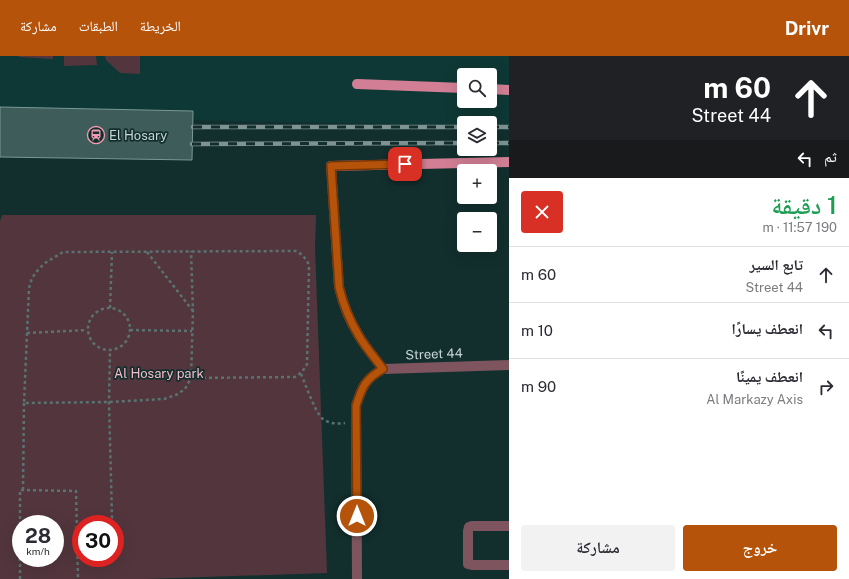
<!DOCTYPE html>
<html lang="ar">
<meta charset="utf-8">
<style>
body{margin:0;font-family:"Public Sans","Noto Naskh Arabic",sans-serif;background:#f2f2f3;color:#2b2b33;direction:rtl;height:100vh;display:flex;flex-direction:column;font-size:15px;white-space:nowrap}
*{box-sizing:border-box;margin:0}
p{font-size:13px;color:#7c7c81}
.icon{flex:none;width:22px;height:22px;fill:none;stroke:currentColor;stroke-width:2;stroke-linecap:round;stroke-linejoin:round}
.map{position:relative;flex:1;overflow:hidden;direction:ltr}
.drawer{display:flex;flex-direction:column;background:#fff;width:340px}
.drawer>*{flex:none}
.banner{background:#202124;color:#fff;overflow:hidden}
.buttons{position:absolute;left:457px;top:12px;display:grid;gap:8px}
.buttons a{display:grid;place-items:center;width:40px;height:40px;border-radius:4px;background:#fff;box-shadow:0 4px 16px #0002;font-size:20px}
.speed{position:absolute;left:12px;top:459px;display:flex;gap:8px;font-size:20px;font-weight:700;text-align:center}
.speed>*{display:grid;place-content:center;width:52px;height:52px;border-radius:50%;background:#fff;box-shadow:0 4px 16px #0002;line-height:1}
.speed small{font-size:10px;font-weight:400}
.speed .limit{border:6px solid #d22;background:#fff;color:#111}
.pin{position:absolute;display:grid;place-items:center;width:34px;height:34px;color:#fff;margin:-17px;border-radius:8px;box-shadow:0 2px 6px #0006}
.me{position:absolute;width:44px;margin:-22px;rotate:0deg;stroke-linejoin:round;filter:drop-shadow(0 0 3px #0008)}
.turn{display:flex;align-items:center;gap:14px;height:84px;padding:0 12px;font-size:18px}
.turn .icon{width:52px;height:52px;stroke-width:2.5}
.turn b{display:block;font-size:28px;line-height:34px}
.then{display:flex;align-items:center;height:38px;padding:0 12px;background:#0003;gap:8px;font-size:15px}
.round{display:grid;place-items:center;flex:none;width:42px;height:42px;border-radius:4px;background:#f2f2f3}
.head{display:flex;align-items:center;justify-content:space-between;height:68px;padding:0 12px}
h1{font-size:24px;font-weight:600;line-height:30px;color:#1e9e55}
.cta{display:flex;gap:8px;margin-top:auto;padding:8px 12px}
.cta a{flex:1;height:46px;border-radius:4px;background:#b45309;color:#fff;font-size:16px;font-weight:600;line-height:46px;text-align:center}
.cta a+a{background:#f2f2f3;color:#2b2b33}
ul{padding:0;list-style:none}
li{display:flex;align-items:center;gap:12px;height:56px;padding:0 12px;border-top:1px solid #e1e1e2}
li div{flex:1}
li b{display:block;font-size:15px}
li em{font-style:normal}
header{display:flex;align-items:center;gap:24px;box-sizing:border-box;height:56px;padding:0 20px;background:#b45309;color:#fff}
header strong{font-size:19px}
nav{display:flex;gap:22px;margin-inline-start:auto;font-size:14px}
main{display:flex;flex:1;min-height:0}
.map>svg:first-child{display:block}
</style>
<header>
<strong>Drivr</strong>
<nav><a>الخريطة</a><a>الطبقات</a><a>مشاركة</a></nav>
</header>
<main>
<section class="drawer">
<div class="banner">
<div class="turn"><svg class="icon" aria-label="ahead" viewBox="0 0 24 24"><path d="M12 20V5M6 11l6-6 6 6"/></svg><div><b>60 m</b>Street 44</div></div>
<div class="then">ثم<svg class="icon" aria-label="left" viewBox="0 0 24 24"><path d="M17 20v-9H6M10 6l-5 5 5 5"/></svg></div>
</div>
<div class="head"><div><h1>1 دقيقة</h1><p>190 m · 11:57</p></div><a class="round" style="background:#d93025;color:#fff"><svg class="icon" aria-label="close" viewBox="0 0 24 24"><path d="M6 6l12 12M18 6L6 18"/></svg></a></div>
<ul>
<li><svg class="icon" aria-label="ahead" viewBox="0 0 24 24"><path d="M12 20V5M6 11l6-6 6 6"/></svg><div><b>تابع السير</b><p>Street 44</p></div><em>60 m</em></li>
<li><svg class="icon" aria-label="left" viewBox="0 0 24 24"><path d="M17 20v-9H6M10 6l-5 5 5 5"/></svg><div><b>انعطف يسارًا</b></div><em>10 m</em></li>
<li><svg class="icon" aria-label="right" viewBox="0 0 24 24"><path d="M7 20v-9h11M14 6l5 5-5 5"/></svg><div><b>انعطف يمينًا</b><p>Al Markazy Axis</p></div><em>90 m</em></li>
</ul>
<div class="cta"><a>خروج</a><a>مشاركة</a></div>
</section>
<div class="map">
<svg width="509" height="523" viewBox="0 0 509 523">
<rect width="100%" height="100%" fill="#122f2d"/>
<path fill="#0e3835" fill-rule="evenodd" d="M0,0H509V70L490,69V67H464V69L0,61ZM464,19H490V45H464Z"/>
<g fill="#53363d" fill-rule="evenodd">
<polygon points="18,0 53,0 53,3 20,1"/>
<polygon points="64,0 96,0 97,9 64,10"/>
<polygon points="105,0 140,0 140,18 120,17 106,4"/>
<path d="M2,159H316L315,191L327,517L145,523H0V165ZM21,468H55V502H21ZM81,468H115V502H81Z"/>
</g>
<polygon fill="#3e5c59" stroke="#799996" points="0,51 193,55 192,104 0,101"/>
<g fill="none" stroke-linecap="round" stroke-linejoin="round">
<g stroke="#5a7270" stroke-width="2.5" stroke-dasharray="3 3" stroke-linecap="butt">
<polyline points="147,196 193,255"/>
<circle cx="109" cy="273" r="21"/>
<polyline points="110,252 112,196"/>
<polyline points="130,274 192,275"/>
<polyline points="27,277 87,274"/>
<path d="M301,318C306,329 315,357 323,363C330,368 337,368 345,367"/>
<path d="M191,322L295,321C301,317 304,314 307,308L309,209C306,202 302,199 297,195L63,196L45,207L38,214L32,222L29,232L24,347L109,346L164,343L176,339L185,333L191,322L193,255L191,195"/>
<polyline points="23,434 24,347"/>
<polyline points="110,468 112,462 109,346 110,294"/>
<polyline points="76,475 81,474"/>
<polyline points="20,523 20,434 23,434 76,435 78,523"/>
</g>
<g stroke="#7e555f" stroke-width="10">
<path d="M331,110L339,231C343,248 349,264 359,280C366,292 375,302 383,313"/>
<polyline points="509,470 472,470 469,471 468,475 468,508 472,509 509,509"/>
<path d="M357,523L356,350C362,331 365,323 383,313L509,309"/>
</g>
<g stroke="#d27f95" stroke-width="10">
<polyline points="357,28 464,32"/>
<polyline points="490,33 509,34"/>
<polyline points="331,110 509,106"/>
</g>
<g stroke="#7e9392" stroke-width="4.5">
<g id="rail">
<polyline points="193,71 464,71"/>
<polyline points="490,71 509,71"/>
<polyline points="490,87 509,87"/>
<polyline points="192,88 464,87"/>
</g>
</g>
<use href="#rail" stroke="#122f2d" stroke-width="3" stroke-dasharray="9" stroke-linecap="butt"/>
</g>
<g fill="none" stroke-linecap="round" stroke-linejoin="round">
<g stroke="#753606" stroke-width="10">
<path id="route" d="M357,460L356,350C362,331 365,323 383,313C375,302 366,292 359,280C350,265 343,248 339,231L331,110L405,108"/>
</g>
<use href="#route" stroke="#b45309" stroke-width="7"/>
</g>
<defs>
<g id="station-ring" transform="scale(0.9)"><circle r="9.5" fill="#122f2d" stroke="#f19ab0" stroke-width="1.5"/><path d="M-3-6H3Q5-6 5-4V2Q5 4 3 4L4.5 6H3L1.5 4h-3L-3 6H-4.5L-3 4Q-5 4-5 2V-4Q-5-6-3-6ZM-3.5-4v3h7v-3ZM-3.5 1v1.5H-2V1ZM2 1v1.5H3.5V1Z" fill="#f19ab0"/></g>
</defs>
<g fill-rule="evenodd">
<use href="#station-ring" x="96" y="79"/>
</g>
<g text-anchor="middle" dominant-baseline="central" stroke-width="3.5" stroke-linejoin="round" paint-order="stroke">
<g font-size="13" fill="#c6d6d5" stroke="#122f2d" text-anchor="start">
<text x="109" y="79">El Hosary</text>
</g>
<g font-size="13" fill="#c6d6d5" stroke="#122f2d">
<text transform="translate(434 298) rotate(-2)">Street 44</text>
</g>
<g font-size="13" fill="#f9bbc9" stroke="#122f2d">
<text x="159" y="317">Al Hosary park</text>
</g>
</g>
</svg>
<div class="buttons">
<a><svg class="icon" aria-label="search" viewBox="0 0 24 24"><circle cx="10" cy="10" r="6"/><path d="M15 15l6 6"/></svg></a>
<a><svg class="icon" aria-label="layers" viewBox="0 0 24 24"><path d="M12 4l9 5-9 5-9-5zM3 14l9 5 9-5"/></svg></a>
<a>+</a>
<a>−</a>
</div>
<div class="speed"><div>28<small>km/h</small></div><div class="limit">30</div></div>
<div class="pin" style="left:405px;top:108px;background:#d93025"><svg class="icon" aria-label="arrive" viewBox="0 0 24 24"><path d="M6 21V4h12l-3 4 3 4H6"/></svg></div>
<svg class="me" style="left:357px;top:460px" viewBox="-20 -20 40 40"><circle r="17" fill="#b45309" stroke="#fff" stroke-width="3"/><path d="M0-11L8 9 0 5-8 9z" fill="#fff"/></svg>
</div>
</main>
